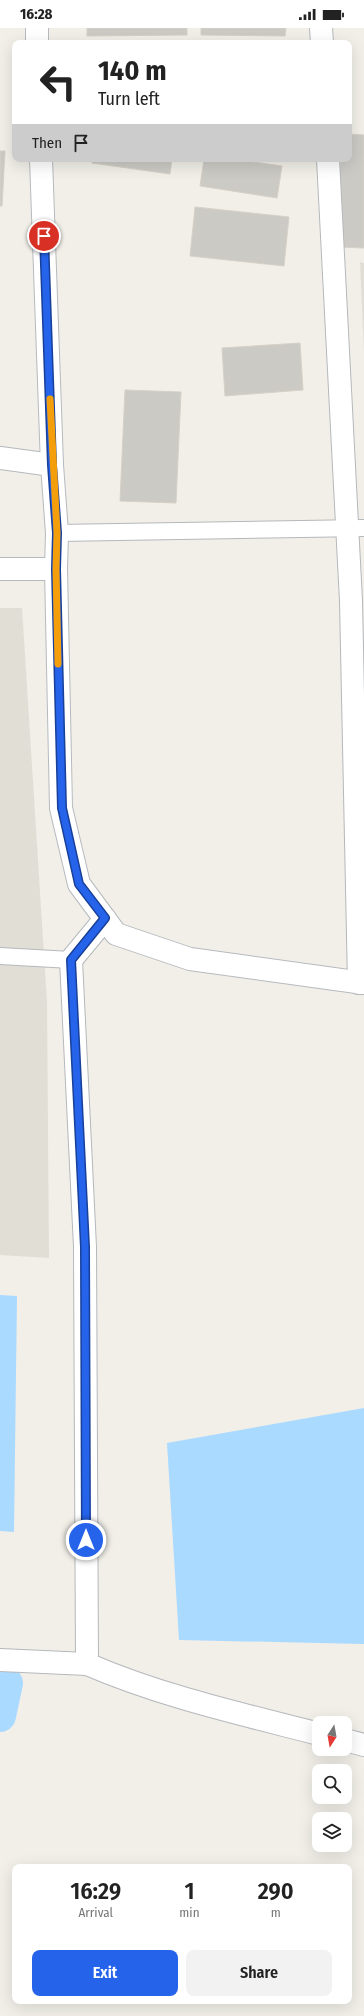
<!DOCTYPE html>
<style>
body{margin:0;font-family:"Fira Sans Condensed",sans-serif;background:#f2f2f2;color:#222;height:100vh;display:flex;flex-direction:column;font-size:15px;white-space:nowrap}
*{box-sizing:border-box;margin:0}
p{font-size:13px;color:#767676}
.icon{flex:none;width:22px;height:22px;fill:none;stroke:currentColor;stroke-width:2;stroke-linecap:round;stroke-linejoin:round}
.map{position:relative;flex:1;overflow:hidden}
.side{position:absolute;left:12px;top:1836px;width:340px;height:140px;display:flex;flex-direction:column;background:#fff;border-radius:8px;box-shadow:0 4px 16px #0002}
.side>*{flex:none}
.banner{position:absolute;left:12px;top:12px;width:340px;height:122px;border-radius:8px;box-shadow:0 4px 16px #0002;background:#fff;color:#222;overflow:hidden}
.needle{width:26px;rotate:191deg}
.controls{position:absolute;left:312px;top:1688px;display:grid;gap:8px}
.controls a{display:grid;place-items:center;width:40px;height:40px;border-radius:8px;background:#fff;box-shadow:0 4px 16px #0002;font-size:20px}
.pin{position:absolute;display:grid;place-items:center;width:34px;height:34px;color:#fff;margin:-17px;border:2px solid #fff;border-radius:50%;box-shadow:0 1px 4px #0007}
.me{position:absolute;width:44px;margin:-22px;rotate:0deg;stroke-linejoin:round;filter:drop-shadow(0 0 3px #0008)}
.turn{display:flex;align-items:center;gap:14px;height:84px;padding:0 20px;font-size:18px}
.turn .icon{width:52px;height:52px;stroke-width:2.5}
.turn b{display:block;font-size:28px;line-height:34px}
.then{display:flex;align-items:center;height:38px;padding:0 20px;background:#0003;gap:8px;font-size:15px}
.eta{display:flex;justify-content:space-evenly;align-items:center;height:68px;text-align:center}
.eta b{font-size:24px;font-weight:600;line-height:28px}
.primary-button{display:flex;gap:8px;margin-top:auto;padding:8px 20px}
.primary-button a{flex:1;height:46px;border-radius:8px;background:#2563eb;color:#fff;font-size:16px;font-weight:600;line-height:46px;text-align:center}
.primary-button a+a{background:#f2f2f2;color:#222}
.status{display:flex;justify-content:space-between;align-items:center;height:28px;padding:0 20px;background:#fff;direction:ltr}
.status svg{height:11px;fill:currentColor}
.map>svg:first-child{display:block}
</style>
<div class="status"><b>16:28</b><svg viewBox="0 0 49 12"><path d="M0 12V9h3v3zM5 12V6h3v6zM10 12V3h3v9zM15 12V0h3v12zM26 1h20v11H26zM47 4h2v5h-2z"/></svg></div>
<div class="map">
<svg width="364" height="1988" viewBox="0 0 364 1988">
<rect width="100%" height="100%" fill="#f1efe8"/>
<g fill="#e1ded6">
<polygon points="360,234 364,235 364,324"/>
<polygon points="0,580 22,580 47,974 49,1230 0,1227"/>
</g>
<g fill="#aadaff">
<polygon points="0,1267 17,1268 14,1504 0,1503"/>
<polygon points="364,1380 364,1616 179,1612 167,1415"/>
</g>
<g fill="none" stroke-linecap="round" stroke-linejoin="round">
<polyline stroke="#aadaff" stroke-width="32" points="0,1688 7,1655"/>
</g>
<g fill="#cccac5" stroke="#d6d1c6">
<polygon points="87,0 187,0 187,7 87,8"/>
<polygon points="201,0 286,0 285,8 201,7"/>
<polygon points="349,106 364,107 364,220 337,219 341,131 349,131"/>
<polygon points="0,123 5,123 2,178 0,178"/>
<polygon points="93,131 172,131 170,146 92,135"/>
<polygon points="204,131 233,131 282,138 277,170 200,158"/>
<polygon points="195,179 289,189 284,238 190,228"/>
<polygon points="300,315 303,362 225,368 222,320"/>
<polygon points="125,362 181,364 176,475 120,473"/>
</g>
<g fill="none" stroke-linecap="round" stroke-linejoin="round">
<g stroke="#b5b8bc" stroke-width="18">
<g id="service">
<polyline points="57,505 364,500"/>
<polyline points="0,928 71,932"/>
</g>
</g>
<g stroke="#b5b8bc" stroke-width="24">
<g id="minor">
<polyline points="321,0 322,15"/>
<polyline points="328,131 351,573 359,955"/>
<polyline points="0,430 52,437"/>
<polyline points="0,541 56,541"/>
<polyline points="0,1632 87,1636 85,1219 71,932 105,891"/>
<path d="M87,1636C161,1668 241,1686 319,1706"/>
<polyline points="345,1712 364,1717"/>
</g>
</g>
<g stroke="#b6babf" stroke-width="24">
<g id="secondary">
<polyline points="37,0 37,15"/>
<polyline points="41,131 52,437 57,505 56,541 61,780 79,856 116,906 190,931 364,955"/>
</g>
</g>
<use href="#service" stroke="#fff" stroke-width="16"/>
<use href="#minor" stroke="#fff" stroke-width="22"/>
<use href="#secondary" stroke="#fff" stroke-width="22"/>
</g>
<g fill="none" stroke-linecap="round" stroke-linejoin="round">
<g stroke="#184099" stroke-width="10">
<polyline id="route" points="44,208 52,437 57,505 56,541 62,780 79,856 105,890 71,932 85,1219 86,1512"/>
</g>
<use href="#route" stroke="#2563eb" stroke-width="7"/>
<polyline stroke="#f59e0b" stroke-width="7" points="50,371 57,505 56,541 58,636"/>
</g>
</svg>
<div class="controls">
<a><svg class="needle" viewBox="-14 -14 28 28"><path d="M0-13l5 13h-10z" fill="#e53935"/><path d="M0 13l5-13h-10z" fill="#767676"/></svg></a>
<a><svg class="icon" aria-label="search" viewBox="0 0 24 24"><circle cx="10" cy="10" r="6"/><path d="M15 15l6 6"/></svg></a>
<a><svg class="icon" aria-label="layers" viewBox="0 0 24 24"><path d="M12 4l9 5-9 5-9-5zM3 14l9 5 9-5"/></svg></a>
</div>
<div class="pin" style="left:44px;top:208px;background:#d93025"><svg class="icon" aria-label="arrive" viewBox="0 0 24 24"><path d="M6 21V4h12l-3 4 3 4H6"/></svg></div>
<svg class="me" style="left:86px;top:1512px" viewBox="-20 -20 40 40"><circle r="17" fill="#2563eb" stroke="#fff" stroke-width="3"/><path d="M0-11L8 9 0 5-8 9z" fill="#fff"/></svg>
<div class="banner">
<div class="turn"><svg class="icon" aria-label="left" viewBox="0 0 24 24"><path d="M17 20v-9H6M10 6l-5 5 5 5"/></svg><div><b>140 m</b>Turn left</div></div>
<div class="then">Then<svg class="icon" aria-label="arrive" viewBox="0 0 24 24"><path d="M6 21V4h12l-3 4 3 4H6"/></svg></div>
</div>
<section class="side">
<div class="eta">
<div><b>16:29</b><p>Arrival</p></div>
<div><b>1</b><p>min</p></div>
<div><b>290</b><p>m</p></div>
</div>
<div class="primary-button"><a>Exit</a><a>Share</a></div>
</section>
</div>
